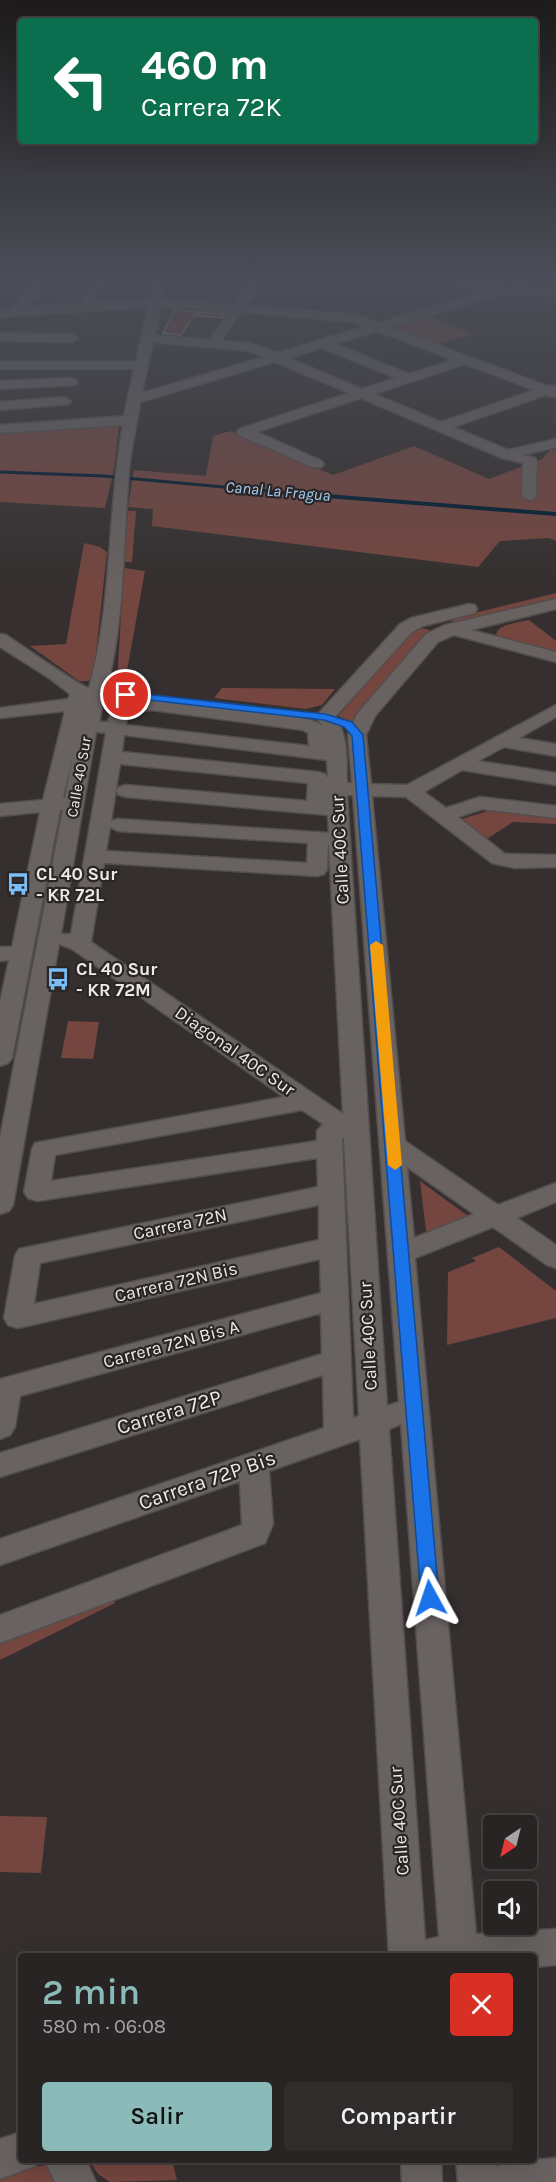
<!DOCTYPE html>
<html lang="es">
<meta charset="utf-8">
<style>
body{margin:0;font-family:Karla,sans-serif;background:#302c2b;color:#f1f3f6;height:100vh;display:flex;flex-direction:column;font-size:22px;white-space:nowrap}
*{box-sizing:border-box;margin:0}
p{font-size:20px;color:#a5a4a6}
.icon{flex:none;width:33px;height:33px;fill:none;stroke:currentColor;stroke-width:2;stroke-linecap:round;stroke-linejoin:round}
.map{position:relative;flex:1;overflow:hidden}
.side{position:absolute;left:18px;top:1953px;width:519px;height:210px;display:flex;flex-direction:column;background:#282423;border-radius:6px;box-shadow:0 6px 24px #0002,0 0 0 2px #444141}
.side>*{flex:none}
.guide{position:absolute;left:18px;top:18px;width:520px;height:126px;border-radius:6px;box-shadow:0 6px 24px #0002,0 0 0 2px #444141;background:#0b6e4f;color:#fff;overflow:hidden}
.needle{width:39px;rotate:215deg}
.buttons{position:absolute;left:483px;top:1815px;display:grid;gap:12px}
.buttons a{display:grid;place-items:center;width:54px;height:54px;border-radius:6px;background:#282423;box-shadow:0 6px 24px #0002,0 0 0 2px #444141;font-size:30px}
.pin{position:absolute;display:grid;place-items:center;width:51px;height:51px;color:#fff;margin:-26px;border:3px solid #fff;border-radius:50%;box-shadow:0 2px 6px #0007}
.me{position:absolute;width:66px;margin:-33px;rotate:355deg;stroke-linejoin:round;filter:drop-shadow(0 0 4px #0008)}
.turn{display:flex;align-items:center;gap:21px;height:126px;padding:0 24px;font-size:27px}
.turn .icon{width:78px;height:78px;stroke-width:2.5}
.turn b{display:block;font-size:42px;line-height:51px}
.round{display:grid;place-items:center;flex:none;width:63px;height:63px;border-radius:6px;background:#302c2b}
.overview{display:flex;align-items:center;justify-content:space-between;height:102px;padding:0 24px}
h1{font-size:36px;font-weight:600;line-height:45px;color:#8bbbb9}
.cta{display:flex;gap:12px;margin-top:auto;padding:12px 24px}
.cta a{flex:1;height:69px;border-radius:6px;background:#8bbbb9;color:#111;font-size:24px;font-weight:600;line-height:69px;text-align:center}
.cta a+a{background:#302c2b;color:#f1f3f6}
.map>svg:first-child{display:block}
</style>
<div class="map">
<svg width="556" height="2182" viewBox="0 0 556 2182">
<rect width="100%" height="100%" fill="#35302f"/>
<g fill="#74463f">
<polygon points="428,316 474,334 436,345 390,327"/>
<polygon points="109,424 119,428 114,469 105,508 0,502 0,433"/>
<polygon points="231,431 333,475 414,446 489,479 542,459 550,450 556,449 556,541 549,538 500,541 478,567 152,526 153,509 128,507 134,470 206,476 213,436"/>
<polygon points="128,511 136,511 132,562 124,562"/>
<polygon points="84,543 100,547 107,552 93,681 79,681 30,646 66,644"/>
<polygon points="124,568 145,571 126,676 136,687 149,691 131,689 117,682"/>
<polygon points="556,593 556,599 456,624 450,619"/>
<path d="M529,620L556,641V651L505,641L496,634C501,623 518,623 529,620Z"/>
<polygon points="415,627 430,630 361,708 353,723 338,716"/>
<polygon points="222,688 335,689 322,705 306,709 214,698"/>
<polygon points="494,809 556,817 556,824 513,822 485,840 462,819"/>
<polygon points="68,1021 99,1022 93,1059 61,1058"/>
<polygon points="420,1181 472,1219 427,1239"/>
<polygon points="499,1247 556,1291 556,1318 447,1345 448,1272 476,1261 472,1258"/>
<polygon points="112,1597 115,1603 0,1660 0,1642"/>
<polygon points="0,1816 47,1817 41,1873 0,1872"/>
<polygon points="89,2160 172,2160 177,2180 110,2182 98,2174"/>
<polygon points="56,2164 60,2182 0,2182 0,2171"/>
</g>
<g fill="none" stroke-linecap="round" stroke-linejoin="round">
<polyline stroke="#011d32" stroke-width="3" points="0,472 104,476 321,496"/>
<polyline stroke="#011d32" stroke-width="4" points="301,494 556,514"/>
</g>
<polygon fill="#763930" stroke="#938c8b" stroke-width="1.5" points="174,310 225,314 222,318 194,315 181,335 163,333"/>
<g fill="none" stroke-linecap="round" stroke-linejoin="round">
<g stroke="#534e4d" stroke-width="3">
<g id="minor">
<path d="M41,277H54L25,307L84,303L86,293L100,277H113L98,294L96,302L150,300L155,277H167L162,300L234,305L254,277H266L246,306L355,314L379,323L488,290L373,281L367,277H417L507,284L531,277H550L526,286L556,288V296L508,292L390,327L547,386H556V398L546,395L453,427L508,450L556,439V447L523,455L535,458L537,461L536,496L534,499L529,500L522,496L523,463L502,458L361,398L257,432L322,461L324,464L322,467H312L239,435L237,432L239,429L349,393L275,362L140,402C137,425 131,448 129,470C123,543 125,618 107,688L117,690L120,694L117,698L104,699L99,722H108L114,703C158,692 217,706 262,713C282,715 305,716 322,725L316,717L319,713L400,624L411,618L469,604L475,605L477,609L475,613L423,626L412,632L335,717C349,736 346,761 347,783H352L348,735L357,714L426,634L445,625L556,599V609L471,630L556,652V662L454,635L438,642L375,716L366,735L371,784L407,785L556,705V717L519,738L556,744V756L504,747L478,761L556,773V785L462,770L424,792L446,808L480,797L556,806V818L482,809L458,817L505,854L556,855V867L515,868L492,863L406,797L372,796L405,1141L498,1205L556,1183V1202L517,1218L556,1245V1268L547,1265L493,1227L415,1258L476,1934L556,1929V1965L534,1967V1956H389L360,1439L269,1471L273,1524L265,1543L0,1643V1615L242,1525L240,1481L0,1565V1539L324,1428L323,1375L0,1477V1453L322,1354L321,1313L20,1396L15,1427L10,1435L0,1439V1379L321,1293L320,1259L18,1328L8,1325L4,1318L15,1256L19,1249L318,1187L317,1158L37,1201L28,1198L24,1192L32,1149L35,1143L284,1097L72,949L59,944L13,1205L9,1211L0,1214V1138L63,810H60L12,1058L8,1063L0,1066V1002L9,960L0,961V947H12L40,812L0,816V804L43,800L65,711L0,718V708L68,699L70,694L49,678L0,647V634L6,635C18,643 83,688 89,688C113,602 107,511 123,425L0,433V425L124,416L134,369H0V361H136L148,307L0,317V309L11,308ZM161,307H168L229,312L209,340L155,335ZM241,312L353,322L366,326L277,353L251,343L221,341ZM378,331L453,360L409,374L335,344ZM153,342L249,351L264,357L142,393ZM322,348L396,378L362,389L288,358ZM465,364L534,390L441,422L374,394ZM152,710L303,730L308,733L309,746L126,725L128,711ZM96,732L106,733L71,934H61ZM124,735L327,760L328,778L325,774L318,772L122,752ZM73,754L65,798H63ZM120,764L308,783L307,801L126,785L119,787L116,791L119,795L126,797L328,815L329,833L118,819L111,821ZM347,795H353L399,1402L387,1406ZM110,827L118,831L308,843L307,863L106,851ZM328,845H329L343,1114L91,942L104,863L317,876L324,874L327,870ZM302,1110L323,1124L317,1131V1141L51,1181L55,1155ZM342,1137L344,1139L359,1416L353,1418ZM407,1167L474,1214L414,1238ZM319,1205V1240L34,1304L40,1263ZM401,1424L439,1937L425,1940L389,1429Z"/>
<polygon points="0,333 72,334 78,338 72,342 0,341"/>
<polygon points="71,378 78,382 76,385 0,389 0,381"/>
<polygon points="64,397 71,401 69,404 0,410 0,402"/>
<polygon points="21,2132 21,2160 38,2160 35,2166 0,2179 0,2139"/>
<polygon points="556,2158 556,2182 458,2182 456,2160 496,2160 497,2167 509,2162"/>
<polygon points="45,2160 86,2160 96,2182 55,2182"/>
<polygon points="401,2160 441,2160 442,2182 402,2182"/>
</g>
</g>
<use href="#minor" fill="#686261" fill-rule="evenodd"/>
</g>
<linearGradient id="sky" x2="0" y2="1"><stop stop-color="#1d1a1a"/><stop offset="0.48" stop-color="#4b4e58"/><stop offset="1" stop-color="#4b4e58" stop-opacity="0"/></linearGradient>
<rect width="556" height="583" fill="url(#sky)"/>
<polygon fill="#1a73e8" stroke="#114b97" stroke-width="1.5" points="126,692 325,714 352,722 363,735 439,1598 436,1604 430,1606 424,1604 421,1598 352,736 344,727 324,720 123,697 121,695"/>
<polygon fill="#f59e0b" points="376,941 383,945 402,1165 395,1170 388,1165 370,945"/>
<defs>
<g id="bus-bare" transform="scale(1.8)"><path d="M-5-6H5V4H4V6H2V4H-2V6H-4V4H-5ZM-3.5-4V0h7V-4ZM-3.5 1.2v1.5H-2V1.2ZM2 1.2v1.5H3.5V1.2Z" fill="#78bff8" stroke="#2b2625" stroke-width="2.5" paint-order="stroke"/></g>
</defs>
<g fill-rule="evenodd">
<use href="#bus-bare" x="18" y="884"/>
<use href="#bus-bare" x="58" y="979"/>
</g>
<g text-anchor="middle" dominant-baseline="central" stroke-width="4.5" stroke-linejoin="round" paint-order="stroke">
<g font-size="15" fill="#ece9e8" stroke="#2b2625">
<text transform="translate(79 777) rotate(-80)">Calle 40 Sur</text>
</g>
<g font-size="16" font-style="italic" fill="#a3d0f6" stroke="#2b2625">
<text transform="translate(278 491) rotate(5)">Canal La Fragua</text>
</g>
<g font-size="18" fill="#ece9e8" stroke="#2b2625">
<text transform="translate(340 850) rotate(-93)">Calle 40C Sur</text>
<text transform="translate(235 1051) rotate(35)">Diagonal 40C Sur</text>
<text transform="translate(180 1224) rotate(-12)">Carrera 72N</text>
<text transform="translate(176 1282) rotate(-13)">Carrera 72N Bis</text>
<text transform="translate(368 1336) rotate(-93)">Calle 40C Sur</text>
<text transform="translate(171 1344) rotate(-15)">Carrera 72N Bis A</text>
<text transform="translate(399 1821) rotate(-94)">Calle 40C Sur</text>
</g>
<g font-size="18" font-weight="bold" fill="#ece9e8" stroke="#2b2625" text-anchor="start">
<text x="36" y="874">CL 40 Sur<tspan x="36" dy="21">- KR 72L</tspan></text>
<text x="76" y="969">CL 40 Sur<tspan x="76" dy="21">- KR 72M</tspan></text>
</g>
<g font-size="21" fill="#ece9e8" stroke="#2b2625">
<text transform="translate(169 1412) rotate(-17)">Carrera 72P</text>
<text transform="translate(207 1480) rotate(-19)">Carrera 72P Bis</text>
</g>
</g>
</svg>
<div class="buttons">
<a><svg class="needle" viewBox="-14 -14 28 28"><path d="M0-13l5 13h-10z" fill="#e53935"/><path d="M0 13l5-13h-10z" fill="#a5a4a6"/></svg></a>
<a><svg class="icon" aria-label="sound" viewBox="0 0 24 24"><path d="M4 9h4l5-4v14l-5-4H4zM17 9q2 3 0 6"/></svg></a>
</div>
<div class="pin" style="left:126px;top:695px;background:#d93025"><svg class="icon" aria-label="arrive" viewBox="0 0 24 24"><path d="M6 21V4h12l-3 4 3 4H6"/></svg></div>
<svg class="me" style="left:430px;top:1598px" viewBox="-20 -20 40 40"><path d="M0-17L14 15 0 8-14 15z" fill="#1a73e8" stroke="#fff" stroke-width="4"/></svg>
<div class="guide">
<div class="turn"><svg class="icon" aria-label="left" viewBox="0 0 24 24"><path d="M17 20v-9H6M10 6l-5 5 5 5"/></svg><div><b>460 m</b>Carrera 72K</div></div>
</div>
<section class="side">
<div class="overview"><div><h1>2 min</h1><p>580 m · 06:08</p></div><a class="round" style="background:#d93025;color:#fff"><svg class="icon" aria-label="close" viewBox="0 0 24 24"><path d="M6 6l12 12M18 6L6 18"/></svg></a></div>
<div class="cta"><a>Salir</a><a>Compartir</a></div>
</section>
</div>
